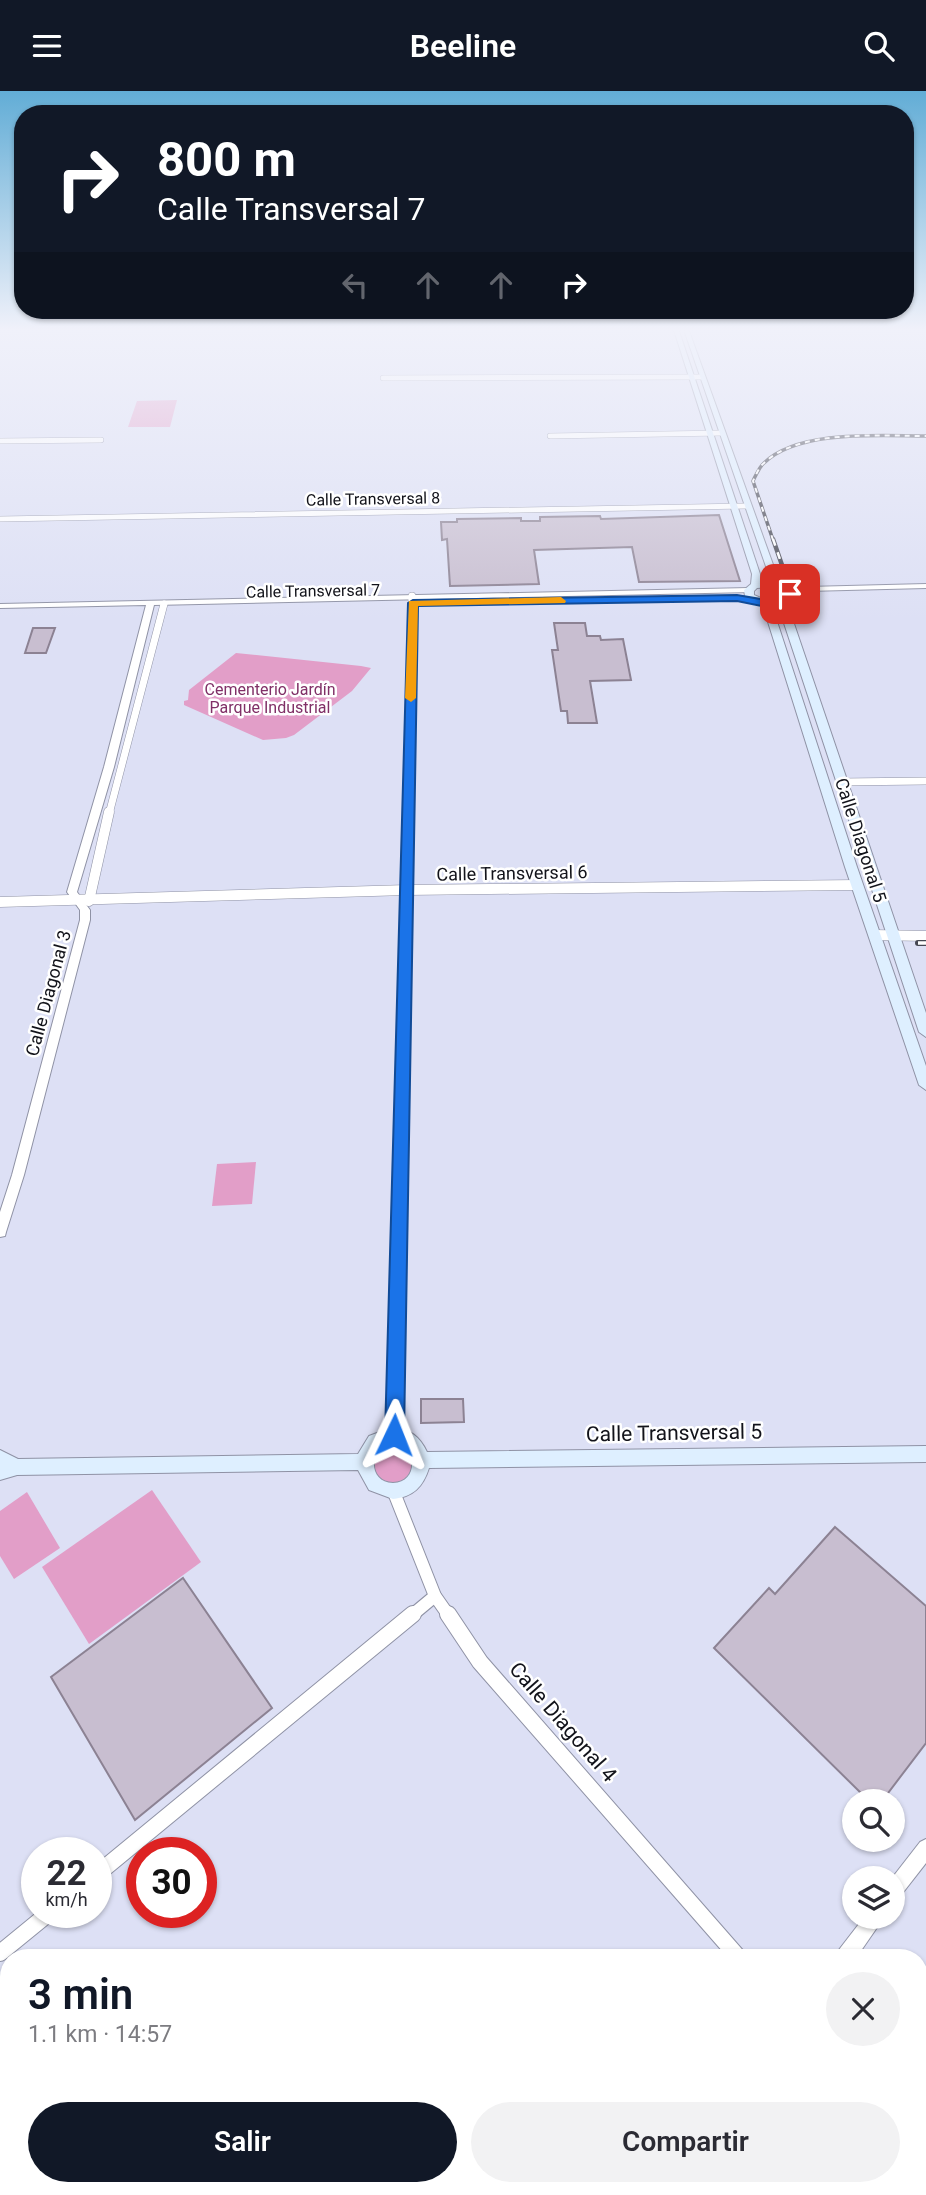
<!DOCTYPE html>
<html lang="es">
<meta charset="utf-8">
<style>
body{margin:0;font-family:Roboto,sans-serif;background:#f2f2f3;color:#2b2b33;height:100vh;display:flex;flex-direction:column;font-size:26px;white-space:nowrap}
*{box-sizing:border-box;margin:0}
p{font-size:23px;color:#7c7c81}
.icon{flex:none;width:38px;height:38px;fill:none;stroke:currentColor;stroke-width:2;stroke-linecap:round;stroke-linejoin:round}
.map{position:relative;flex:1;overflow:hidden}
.sheet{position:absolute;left:0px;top:1858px;width:928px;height:247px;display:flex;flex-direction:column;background:#fff;border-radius:28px 28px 0 0;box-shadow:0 2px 5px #0004}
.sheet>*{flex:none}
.banner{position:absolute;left:14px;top:14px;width:900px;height:214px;border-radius:28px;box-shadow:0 2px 5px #0004;background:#111827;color:#fff;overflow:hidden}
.fabs{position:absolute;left:842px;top:1698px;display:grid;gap:14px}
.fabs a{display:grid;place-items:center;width:63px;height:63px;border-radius:50%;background:#fff;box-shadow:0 2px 5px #0004;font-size:35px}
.speed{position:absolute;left:21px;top:1746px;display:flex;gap:14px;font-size:35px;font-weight:700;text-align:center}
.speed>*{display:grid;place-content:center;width:91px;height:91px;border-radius:50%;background:#fff;box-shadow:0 2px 5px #0004;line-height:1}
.speed small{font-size:18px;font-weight:400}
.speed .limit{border:10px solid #d22;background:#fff;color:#111}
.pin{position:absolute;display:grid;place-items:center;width:60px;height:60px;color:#fff;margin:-30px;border-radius:14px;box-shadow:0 4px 10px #0006}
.me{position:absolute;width:77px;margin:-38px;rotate:2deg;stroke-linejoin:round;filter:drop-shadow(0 0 5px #0008)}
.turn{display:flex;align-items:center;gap:24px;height:147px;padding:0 28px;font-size:32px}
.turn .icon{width:91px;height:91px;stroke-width:2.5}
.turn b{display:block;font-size:49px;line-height:60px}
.lanes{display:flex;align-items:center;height:66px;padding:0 28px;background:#0003;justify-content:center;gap:35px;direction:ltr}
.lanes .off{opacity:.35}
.round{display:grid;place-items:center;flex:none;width:74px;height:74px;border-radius:37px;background:#f2f2f3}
.summary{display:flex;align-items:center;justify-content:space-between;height:119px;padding:0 28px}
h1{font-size:42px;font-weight:600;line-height:52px;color:#111827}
.cta{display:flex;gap:14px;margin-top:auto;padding:14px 28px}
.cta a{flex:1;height:80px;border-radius:42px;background:#111827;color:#fff;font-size:28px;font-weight:600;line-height:80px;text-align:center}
.cta a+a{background:#f2f2f3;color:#2b2b33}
header{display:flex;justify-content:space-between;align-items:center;height:91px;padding:0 28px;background:#111827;color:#fff;font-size:32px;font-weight:600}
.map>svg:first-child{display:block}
</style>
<header><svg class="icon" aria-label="menu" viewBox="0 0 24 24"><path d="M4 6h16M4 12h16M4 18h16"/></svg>Beeline<svg class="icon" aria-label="search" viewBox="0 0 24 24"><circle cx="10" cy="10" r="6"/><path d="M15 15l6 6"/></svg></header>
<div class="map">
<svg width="926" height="2104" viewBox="0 0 926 2104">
<rect width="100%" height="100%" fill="#dde0f5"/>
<g fill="#e29ec8">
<polygon points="177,309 170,336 128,336 137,310"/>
<polygon points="236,562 361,575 371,577 352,600 294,644 286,647 263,649 184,614 184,610 188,609 189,599"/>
<polygon points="256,1071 252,1113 212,1115 217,1073"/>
<circle cx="392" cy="1372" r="20"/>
<polygon points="152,1399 201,1471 89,1553 42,1476"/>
<polygon points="27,1401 60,1457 14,1488 0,1465 0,1420"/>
</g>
<g fill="#c8bed0" stroke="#8c8293" stroke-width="2">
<polygon points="719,424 740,490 639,491 632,456 534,459 539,493 450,495 447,448 442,449 441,431 457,431 457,428 521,427 521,430 540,430 540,426 600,425 601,428"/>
<polygon points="554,532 585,532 587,545 600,545 601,549 623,548 631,589 590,590 597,632 568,632 567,620 561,620 552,559 558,559"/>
<polygon points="33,537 55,537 46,562 25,562"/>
<polygon points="421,1308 463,1308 464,1331 421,1332"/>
<polygon points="835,1436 926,1515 926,1652 882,1710 869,1710 714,1557 769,1497 775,1503"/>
<polygon points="183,1487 272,1617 135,1729 51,1586"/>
</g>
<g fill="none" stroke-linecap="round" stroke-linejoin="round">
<g stroke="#8f92a5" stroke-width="6">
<g id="minor-far4">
<polyline points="383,287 702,286"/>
<polyline points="550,345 722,342"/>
<polyline points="0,350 101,349"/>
<polyline points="0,428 746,415"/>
</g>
</g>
<g stroke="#8f92a5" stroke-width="8">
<g id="minor-far3">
<polyline points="841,691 926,690"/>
<polyline points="109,723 164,513"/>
<polyline points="408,723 412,505"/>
</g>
</g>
<g stroke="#8f92a5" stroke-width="11">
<g id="minor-far2">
<polyline points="89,810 109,721"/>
<polyline points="0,811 407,799 857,794"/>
<polyline points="874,844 926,845"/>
<polyline points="401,1074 408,721"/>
</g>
</g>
<g stroke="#8f92a5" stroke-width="14">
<g id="minor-far1">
<polyline points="394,1344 401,1072"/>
<polyline points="393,1399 435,1505 449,1525"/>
<polyline points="411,1525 435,1505"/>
</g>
</g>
<g stroke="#8f92a5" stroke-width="18">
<g id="minor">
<polyline points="448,1523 480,1571 739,1867"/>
<polyline points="96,1784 413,1523"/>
<polyline points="0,1862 49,1822"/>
<polyline points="919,2067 926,2075"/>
</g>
</g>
<g stroke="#8f92a5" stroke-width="2">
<g id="tertiary">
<polygon points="778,493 807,496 926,493 926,497 807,500 781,497 778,497"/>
<polygon points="749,497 752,497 752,501 154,514 114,676 77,801 90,819 90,829 24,1084 6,1141 5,1145 0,1146 0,1121 12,1084 80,829 80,819 67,801 104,676 146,514 0,517 0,513"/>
<polygon points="926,1748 926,1772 898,1808 892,1811 892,1787 920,1751"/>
<polygon points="865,1825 885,1825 856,1867 836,1867 838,1860"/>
<polygon points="668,2096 690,2096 687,2104 665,2104"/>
</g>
</g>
<g stroke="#8f92a5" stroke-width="2">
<g id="secondary">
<path d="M673,236L678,237L760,483V491L771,490L683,236L688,237L780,493L794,500L793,509L787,512L926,922V946L919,941L778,514L772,515L857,776L926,975V999L919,994L845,776L763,515L745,505L744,499L751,493L752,483ZM770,496L784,501V507L768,510L754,504V500L757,497Z"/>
<path d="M393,1336C410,1338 420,1346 427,1361L926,1355V1371L429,1377C423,1396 413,1406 393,1408L369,1399L358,1379L17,1384L0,1389V1359L18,1368L358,1363L369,1345ZM393,1352C418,1354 419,1392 393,1392C367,1392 368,1354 393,1352Z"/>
</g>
</g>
<g stroke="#658bae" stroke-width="1">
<g id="trunk">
<polygon points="0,1989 9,1993 9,2033 0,2029"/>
<polygon points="0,2041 9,2044 9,2079 0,2076"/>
<polygon points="24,2096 57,2096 60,2104 27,2104"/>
</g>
</g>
<use href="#minor-far4" stroke="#fff" stroke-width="5"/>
<use href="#minor-far3" stroke="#fff" stroke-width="7"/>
<use href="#minor-far2" stroke="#fff" stroke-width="10"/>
<use href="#minor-far1" stroke="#fff" stroke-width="12"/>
<use href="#minor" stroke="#fff" stroke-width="16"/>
<use href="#tertiary" fill="#fff" fill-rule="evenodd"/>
<use href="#secondary" fill="#deefff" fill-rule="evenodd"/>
<use href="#trunk" fill="#a8d6fe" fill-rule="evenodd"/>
<g stroke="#464752" stroke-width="3.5">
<path id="rail-far2" d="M773,449L753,390C756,384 759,376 764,372C799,338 881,345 926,345"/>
</g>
<g stroke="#464752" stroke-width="4.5">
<polyline id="rail-far1" points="773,448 783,477"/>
</g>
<g stroke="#464752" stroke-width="6">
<polyline id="rail" points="918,852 926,852"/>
</g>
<use href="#rail-far2" stroke="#fff" stroke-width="2" stroke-dasharray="5" stroke-linecap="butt"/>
<use href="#rail-far1" stroke="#fff" stroke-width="2.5" stroke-dasharray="7" stroke-linecap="butt"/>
<use href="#rail" stroke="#fff" stroke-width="3.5" stroke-dasharray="10" stroke-linecap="butt"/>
</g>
<linearGradient id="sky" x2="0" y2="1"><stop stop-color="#62add6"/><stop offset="0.45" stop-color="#f0f1fa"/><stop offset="1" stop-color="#f0f1fa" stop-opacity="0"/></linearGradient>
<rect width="926" height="530" fill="url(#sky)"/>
<polygon fill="#1a73e8" stroke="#114b97" stroke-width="2" points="790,500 795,503 789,513 772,517 737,510 418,515 404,1344 401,1351 394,1353 387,1351 385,1344 408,512 413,509 737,504 772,510 782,508"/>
<polygon fill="#f59e0b" points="561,506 566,510 565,512 418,515 416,607 411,611 405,607 409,510"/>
<g text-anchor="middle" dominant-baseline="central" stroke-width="5" stroke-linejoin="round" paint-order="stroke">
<g font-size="16" fill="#12131a" stroke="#fff">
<text transform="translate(373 408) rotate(-1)">Calle Transversal 8</text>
<text transform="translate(313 500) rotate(-1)">Calle Transversal 7</text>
</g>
<g font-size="16" fill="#803067" stroke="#fff">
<text x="270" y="598">Cementerio Jardín<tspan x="270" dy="18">Parque Industrial</tspan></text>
</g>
<g font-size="18" fill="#12131a" stroke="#fff">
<text transform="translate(861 749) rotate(72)">Calle Diagonal 5</text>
<text transform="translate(512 782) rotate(-1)">Calle Transversal 6</text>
<text transform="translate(48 902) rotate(-75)">Calle Diagonal 3</text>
</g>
<g font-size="21" fill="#12131a" stroke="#fff">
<text transform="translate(674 1342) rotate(-1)">Calle Transversal 5</text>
<text transform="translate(563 1631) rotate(49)">Calle Diagonal 4</text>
</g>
</g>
</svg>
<div class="fabs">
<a><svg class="icon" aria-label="search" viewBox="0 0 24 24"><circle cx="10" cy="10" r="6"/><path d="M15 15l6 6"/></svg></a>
<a><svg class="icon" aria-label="layers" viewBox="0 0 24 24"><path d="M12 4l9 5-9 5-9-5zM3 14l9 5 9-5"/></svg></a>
</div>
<div class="speed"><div>22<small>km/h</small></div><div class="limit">30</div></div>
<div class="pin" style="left:790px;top:503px;background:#d93025"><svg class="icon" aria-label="arrive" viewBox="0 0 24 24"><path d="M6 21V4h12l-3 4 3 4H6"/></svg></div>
<svg class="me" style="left:394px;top:1344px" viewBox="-20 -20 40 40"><path d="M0-17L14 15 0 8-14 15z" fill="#1a73e8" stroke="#fff" stroke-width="4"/></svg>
<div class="banner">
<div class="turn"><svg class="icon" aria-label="right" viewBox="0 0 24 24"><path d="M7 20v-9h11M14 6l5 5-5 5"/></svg><div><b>800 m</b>Calle Transversal 7</div></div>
<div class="lanes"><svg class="icon off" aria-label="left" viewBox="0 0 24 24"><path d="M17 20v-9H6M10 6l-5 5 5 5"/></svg><svg class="icon off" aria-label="ahead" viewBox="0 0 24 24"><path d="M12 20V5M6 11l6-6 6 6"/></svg><svg class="icon off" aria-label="ahead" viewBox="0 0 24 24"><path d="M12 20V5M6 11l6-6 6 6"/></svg><svg class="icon" aria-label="right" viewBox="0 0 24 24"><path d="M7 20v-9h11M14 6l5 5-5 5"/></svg></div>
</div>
<section class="sheet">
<div class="summary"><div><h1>3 min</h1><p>1.1 km · 14:57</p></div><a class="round"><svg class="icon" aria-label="close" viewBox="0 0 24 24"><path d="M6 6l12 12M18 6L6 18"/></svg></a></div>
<div class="cta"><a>Salir</a><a>Compartir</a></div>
</section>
</div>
